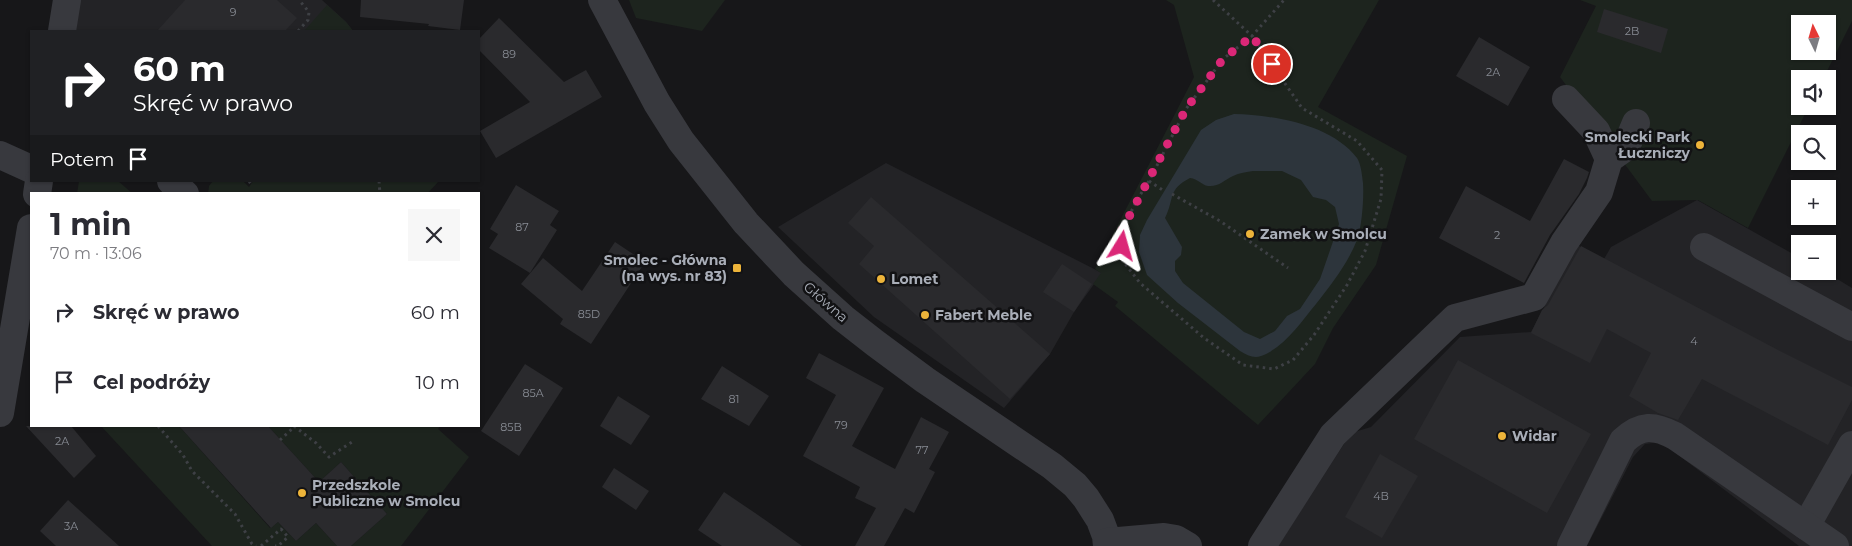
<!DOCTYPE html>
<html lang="pl">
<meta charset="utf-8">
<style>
body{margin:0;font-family:Montserrat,sans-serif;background:#f7f7f7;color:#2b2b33;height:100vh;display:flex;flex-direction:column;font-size:19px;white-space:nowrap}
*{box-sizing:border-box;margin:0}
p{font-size:16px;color:#7c7c81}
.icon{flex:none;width:28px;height:28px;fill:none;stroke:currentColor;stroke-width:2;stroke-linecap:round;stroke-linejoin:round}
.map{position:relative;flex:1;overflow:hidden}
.details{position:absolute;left:30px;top:192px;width:450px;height:235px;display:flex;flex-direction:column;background:#fff;border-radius:0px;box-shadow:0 1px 4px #0004}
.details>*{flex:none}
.banner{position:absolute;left:30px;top:30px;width:450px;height:152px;border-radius:0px;box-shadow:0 1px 4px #0004;background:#202124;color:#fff;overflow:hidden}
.needle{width:32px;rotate:355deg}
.controls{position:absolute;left:1791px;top:15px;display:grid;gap:10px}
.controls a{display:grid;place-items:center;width:45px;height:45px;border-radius:0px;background:#fff;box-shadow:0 1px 4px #0004;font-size:25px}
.pin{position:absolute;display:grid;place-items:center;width:42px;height:42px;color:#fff;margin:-21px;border:2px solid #fff;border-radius:50%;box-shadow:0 1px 5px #0007}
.me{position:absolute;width:55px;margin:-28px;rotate:8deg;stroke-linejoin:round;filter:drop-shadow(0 0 4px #0008)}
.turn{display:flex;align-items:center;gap:18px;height:105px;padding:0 20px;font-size:22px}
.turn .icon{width:65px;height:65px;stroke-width:2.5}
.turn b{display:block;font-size:35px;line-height:42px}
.then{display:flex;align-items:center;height:48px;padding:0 20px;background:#0003;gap:10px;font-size:19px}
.round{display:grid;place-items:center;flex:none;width:52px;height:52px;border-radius:0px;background:#f7f7f7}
.overview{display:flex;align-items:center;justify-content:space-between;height:85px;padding:0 20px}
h1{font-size:30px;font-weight:700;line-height:38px}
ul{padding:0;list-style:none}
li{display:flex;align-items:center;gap:15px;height:70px;padding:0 20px}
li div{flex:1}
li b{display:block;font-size:19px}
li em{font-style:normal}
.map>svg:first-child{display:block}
</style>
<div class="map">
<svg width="1852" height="546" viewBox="0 0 1852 546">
<rect width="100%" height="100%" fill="#171719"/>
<g fill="#232326">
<polygon points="79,0 322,0 346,22 353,31 75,31"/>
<polygon points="886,163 1102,273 1074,312 1050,354 1004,408 874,317 778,227"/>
<polygon points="1697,200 1800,258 1800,271 1824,271 1852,288 1852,546 1799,546 1661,442 1645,444 1633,457 1587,546 1278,546 1351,433 1371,427 1460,337 1531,332 1577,245 1604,259 1611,247"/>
</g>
<g fill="#1d241e" fill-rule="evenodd">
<polygon points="629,0 725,0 702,31 636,18"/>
<polygon points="1166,0 1379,0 1318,107 1407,156 1376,265 1333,328 1315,364 1258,425 1115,306 1118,302 1093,284 1101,273 1095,269 1194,77 1174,5"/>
<path d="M1580,0H1852V21L1823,79H1800V106H1809L1748,228L1698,200L1652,201L1560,77L1596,6ZM1800,24H1828V51H1800Z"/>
<polygon points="327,5 346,22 353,31 304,31"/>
<polygon points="79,181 118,181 133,194 77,194"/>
<polygon points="213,181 243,181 249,187 253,181 439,181 427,194 208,194 209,186"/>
<polygon points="101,426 179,426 270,528 278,522 296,541 316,523 337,546 212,546"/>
<polygon points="268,426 440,426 438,429 469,457 401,546 351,546 387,514 341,462 319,482"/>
</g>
<path fill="#2d353c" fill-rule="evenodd" d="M1234,114C1273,115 1331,124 1357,158C1361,164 1362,175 1363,183C1364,198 1362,226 1357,240C1348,263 1331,285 1316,304C1301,322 1284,348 1261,356C1254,359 1247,355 1240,351L1178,303L1147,275L1139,252L1140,235L1147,220L1201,130L1216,120ZM1253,171H1282L1301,180L1313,197L1326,200L1335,207L1339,224L1327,259L1320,279L1300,309L1287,316L1275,331L1260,339L1244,332L1183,283L1175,271V261L1181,255L1182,247L1165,218C1175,198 1167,190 1190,178C1198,179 1202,185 1208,186C1219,187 1224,180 1233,176C1239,173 1247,172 1253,171Z"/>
<g fill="#2a2a2d">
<polygon points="185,0 277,0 297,18 285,31 157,31"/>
<polygon points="361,0 464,0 460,30 428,26 429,24 360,17"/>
<polygon points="1604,9 1668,29 1661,53 1597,32"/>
<polygon points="499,18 564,82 586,70 602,97 496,158 480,131 530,102 479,50 479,39"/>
<polygon points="1479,37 1530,67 1508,106 1456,76"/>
<polygon points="1564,159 1589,172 1587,178 1579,194 1550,235 1524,283 1439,238 1466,186 1530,221"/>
<polygon points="516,185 559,211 550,225 557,230 530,273 489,248 498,234 490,229"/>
<polygon points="871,197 1050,354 1010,399 859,264 874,246 848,223"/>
<polygon points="615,242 645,262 591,344 560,324 563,319 521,284 543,258 582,291"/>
<polygon points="1581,246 1782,352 1852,387 1852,400 1828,445 1702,379 1678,420 1658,413 1629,396 1651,353 1607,329 1590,363 1531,333 1542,310 1548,305"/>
<polygon points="1062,264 1092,284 1074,312 1043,292"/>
<polygon points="819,353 884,388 852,446 895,469 921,417 949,432 929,469 935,472 914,513 905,508 884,546 855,546 876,508 855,498 860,487 803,456 836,395 806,378"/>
<polygon points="1458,360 1591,434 1547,513 1414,439"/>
<polygon points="525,364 563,388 519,456 481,431"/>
<polygon points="722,366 769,396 749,426 701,399"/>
<polygon points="618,396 650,416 631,445 600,426"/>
<polygon points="26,426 71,426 96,456 74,478"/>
<polygon points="179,426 268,426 319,482 341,462 387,514 351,546 337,546 316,523 296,541 278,522 271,528"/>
<polygon points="1380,454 1418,476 1382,538 1345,517"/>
<polygon points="614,468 649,491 636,510 602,487"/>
<polygon points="724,492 758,515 802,546 722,546 698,530"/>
<polygon points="68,500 119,546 56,546 40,531"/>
</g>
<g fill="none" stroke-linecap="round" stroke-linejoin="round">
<g stroke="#3e4045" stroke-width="3" stroke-dasharray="2.5 4" stroke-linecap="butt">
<polyline points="1213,0 1252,36 1302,108 1357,141 1382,170 1381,199 1365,251 1347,285 1314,335 1293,360 1274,369 1243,365 1204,338 1140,283 1123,261 1122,230 1137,200 1149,181 1186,109 1223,59 1252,36 1284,0"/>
<polyline points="298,31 308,20 309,12 299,0"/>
<polyline points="249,181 251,184"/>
<polyline points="379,181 380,194"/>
<polyline points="1149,181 1164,191"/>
<polyline points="1172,194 1220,221 1288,268"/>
<polyline points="158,426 183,455 192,471 235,514 252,544 256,546"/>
<polyline points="294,426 316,443 329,457 355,440"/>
<polyline points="280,440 294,427"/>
<polyline points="261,546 281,529 288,537 278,546 275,546"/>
</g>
<g stroke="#38393e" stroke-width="28">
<polyline points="602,0 657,103 681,141 746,223 794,274 843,318 875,343 925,380 1052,466 1075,485 1086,498 1100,520 1106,536 1107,546"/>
<polyline points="62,31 67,0"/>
<polyline points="0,155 31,169"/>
<polyline points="1609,159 1626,147 1636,123"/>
<polyline points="171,181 185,194"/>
<polyline points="37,194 39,181"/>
<polyline points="1704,247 1852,327"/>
<polyline points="0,413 31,228"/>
<polyline points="1806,526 1852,445"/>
<polyline points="1107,542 1164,537 1176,539 1188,546"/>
<polyline points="1262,546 1333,435 1455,318 1534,297 1564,243 1599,192 1609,159 1596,131 1566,99"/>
<path d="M1571,546L1623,441C1641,424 1654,425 1675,436L1835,546"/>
</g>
</g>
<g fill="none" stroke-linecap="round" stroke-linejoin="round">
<polyline stroke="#db2777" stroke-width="9" stroke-dasharray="0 16.2" points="1122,246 1122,230 1186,109 1223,59 1252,36 1272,64"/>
</g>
<g fill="#edb43a" stroke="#121214" stroke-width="2">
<circle cx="1700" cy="145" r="5"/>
<circle cx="1250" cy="234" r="5"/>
<rect x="732" y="263" width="10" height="10" rx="2.5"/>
<circle cx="881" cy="279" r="5"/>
<circle cx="925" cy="315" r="5"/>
<circle cx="1502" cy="436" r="5"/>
<circle cx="302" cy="493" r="5"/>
</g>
<g text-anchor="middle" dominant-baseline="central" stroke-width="5" stroke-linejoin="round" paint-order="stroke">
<g font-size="11" fill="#888c94">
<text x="233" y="12">9</text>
<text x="1632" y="31">2B</text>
<text x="509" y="54">89</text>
<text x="1493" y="72">2A</text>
<text x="522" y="227">87</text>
<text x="1497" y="235">2</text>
<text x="589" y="314">85D</text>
<text x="1694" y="341">4</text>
<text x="533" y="393">85A</text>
<text x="734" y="399">81</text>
<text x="841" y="425">79</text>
<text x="511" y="427">85B</text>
<text x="62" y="441">2A</text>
<text x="922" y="450">77</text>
<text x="1381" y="496">4B</text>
<text x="71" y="526">3A</text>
</g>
<g font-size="14" font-weight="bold" fill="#a9aeb8" stroke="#121214" text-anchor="start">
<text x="1690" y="137" text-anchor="end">Smolecki Park<tspan x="1690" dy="16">Łuczniczy</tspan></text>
<text x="1260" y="234">Zamek w Smolcu</text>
<text x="727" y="260" text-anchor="end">Smolec - Główna<tspan x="727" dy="16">(na wys. nr 83)</tspan></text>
<text x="891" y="279">Lomet</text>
<text x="935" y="315">Fabert Meble</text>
<text x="1512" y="436">Widar</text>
<text x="312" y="485">Przedszkole<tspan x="312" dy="16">Publiczne w Smolcu</tspan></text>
</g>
<g font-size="14" fill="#a9aeb8" stroke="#121214">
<text transform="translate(826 302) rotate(41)">Główna</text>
</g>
</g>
</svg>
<div class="controls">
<a><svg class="needle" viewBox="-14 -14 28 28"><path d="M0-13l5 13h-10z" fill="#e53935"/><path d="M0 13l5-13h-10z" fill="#7c7c81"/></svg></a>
<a><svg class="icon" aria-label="sound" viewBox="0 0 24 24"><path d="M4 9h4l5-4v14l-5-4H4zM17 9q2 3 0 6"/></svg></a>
<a><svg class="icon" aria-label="search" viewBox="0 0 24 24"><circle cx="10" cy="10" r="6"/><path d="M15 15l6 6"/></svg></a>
<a>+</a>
<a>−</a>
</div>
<div class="pin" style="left:1272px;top:64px;background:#d93025"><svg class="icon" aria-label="arrive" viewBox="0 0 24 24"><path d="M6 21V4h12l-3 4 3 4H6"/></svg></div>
<svg class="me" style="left:1122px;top:246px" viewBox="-20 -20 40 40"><path d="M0-17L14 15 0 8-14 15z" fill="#db2777" stroke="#fff" stroke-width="4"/></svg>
<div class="banner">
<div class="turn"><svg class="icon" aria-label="right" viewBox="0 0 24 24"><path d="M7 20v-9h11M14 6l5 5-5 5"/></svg><div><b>60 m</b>Skręć w prawo</div></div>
<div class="then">Potem<svg class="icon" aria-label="arrive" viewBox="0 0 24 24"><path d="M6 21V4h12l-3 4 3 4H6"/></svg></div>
</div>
<section class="details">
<div class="overview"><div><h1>1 min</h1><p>70 m · 13:06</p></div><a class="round"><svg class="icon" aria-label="close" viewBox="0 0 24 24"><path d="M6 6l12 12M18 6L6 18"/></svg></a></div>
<ul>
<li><svg class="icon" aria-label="right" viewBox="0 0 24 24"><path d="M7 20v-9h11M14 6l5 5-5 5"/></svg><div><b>Skręć w prawo</b></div><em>60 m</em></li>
<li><svg class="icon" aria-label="arrive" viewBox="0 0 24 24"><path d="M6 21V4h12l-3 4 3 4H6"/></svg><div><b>Cel podróży</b></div><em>10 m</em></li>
</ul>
</section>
</div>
